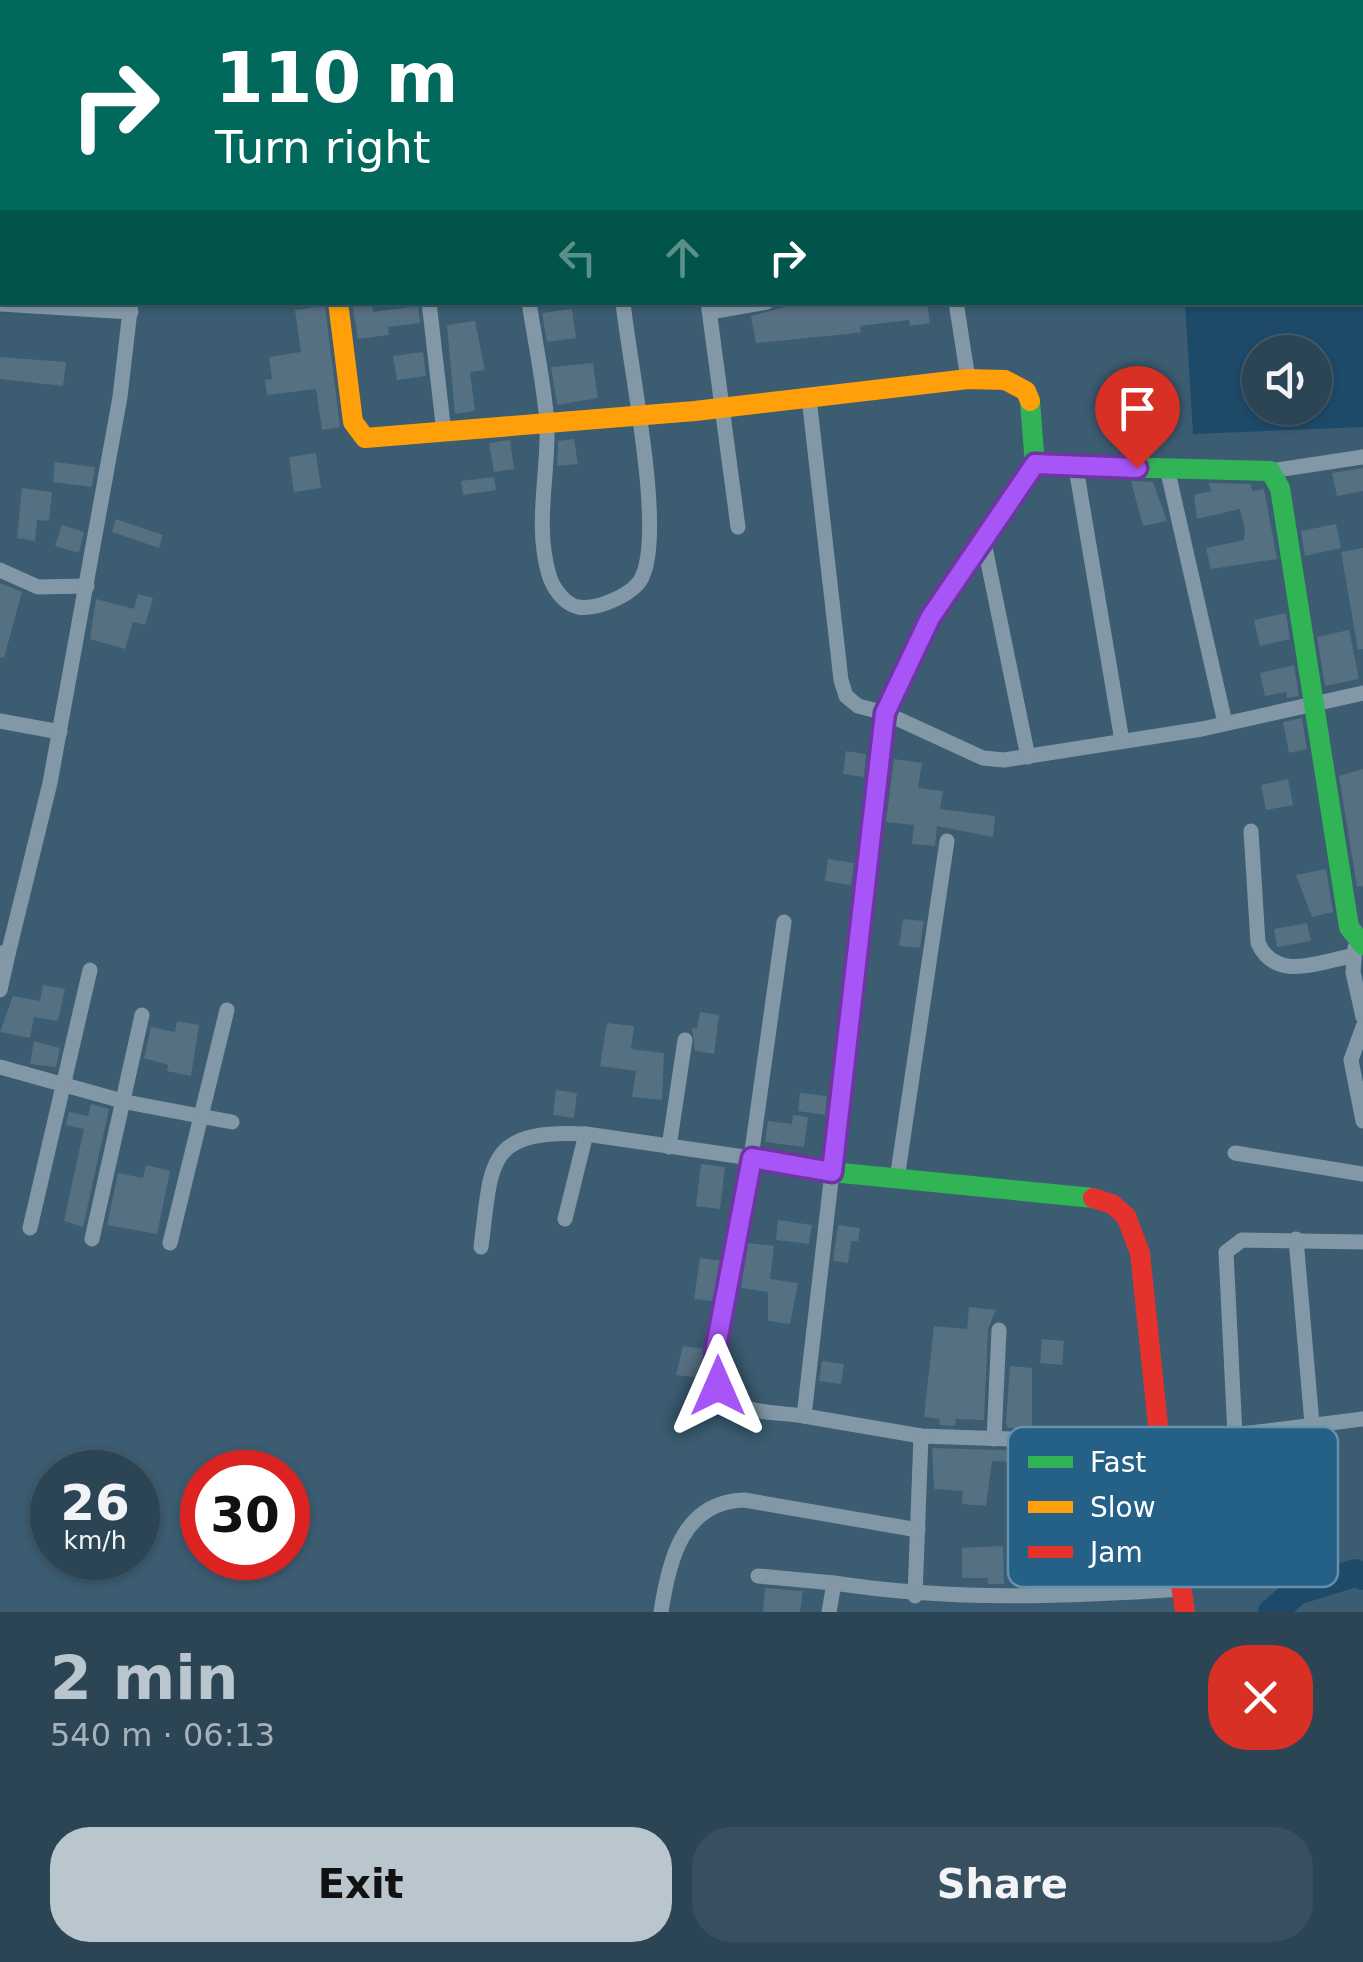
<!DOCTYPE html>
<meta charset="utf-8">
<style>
body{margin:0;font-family:"DejaVu Sans",sans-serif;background:#384f5f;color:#f1f3f6;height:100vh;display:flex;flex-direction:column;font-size:38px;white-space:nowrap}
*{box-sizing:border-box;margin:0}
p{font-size:32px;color:#a6b1b9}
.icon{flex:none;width:55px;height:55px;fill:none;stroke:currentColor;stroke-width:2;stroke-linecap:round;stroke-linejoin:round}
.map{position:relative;height:1612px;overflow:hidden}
.side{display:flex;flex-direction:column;background:#2c4555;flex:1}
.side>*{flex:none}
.top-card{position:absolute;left:0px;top:0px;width:1365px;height:305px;box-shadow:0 2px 8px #0004,0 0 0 2px #485d6c;background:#00695c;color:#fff;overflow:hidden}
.buttons{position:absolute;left:1242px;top:335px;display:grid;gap:20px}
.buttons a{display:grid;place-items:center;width:90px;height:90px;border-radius:50%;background:#2c4555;box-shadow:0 2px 8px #0004,0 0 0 2px #485d6c;font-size:50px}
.speed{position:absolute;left:30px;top:1450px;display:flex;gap:20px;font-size:50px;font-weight:700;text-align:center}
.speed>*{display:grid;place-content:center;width:130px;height:130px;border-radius:50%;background:#2c4555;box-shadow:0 2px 8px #0004,0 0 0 2px #485d6c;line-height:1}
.speed small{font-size:25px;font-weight:400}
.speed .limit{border:15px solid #d22;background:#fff;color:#111}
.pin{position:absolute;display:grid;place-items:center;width:85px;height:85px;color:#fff;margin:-102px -42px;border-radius:50% 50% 50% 0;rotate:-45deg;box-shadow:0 0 10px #0007}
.pin .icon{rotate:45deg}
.me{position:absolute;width:110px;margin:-55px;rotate:0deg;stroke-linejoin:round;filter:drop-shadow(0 0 8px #0008)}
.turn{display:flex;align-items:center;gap:35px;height:210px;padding:0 50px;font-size:45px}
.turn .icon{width:130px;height:130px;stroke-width:2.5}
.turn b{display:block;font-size:70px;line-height:85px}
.lanes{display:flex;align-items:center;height:95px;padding:0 50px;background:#0003;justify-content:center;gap:50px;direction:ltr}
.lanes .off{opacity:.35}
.round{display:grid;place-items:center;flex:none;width:105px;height:105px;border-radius:40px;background:#384f5f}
.overview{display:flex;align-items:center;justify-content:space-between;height:170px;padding:0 50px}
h1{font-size:60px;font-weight:800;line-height:75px;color:#bac6cd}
.cta{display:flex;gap:20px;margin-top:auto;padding:20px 50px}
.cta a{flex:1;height:115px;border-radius:40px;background:#bac6cd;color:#111;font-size:40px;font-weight:800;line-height:115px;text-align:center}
.cta a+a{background:#384f5f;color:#f1f3f6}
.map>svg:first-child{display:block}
</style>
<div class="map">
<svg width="1363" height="1612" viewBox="0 0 1363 1612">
<rect width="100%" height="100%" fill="#3b5c71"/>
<path fill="#1d4a69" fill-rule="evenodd" d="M1363,150V427L1193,434L1185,303L1362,302ZM1260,352H1315V408H1260Z"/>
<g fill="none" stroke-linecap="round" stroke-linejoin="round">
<g stroke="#1d4a69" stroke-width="28">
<polyline points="1277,2 1277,0"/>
<polyline points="1272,1612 1297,1591 1355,1573 1363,1576"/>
</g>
</g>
<g fill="#557080">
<polygon points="372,302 373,312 418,306 420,323 388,327 389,335 358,339 352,303"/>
<polygon points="804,302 927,302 930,323 910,326 909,320 860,326 861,332 848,334 756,343 751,316"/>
<polygon points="325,306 340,427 322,430 316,389 267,395 265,380 272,379 269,357 301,352 295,310"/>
<polygon points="572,309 576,338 547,342 542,313"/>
<polygon points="475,321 485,370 470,372 475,411 455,414 447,325"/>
<polygon points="423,352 426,376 397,380 393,356"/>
<polygon points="0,357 66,362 63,386 0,379"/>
<polygon points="593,363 598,398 557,405 551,367"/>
<polygon points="574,439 578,464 557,466 558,441"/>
<polygon points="510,440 514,469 494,472 489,443"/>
<polygon points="316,453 321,488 294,492 289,457"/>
<polygon points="55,462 95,467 92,487 53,482"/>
<polygon points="1363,468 1363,491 1337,496 1332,473"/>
<polygon points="494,477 496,490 463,495 461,481"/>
<polygon points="1131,481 1153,482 1167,521 1143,526"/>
<polygon points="1209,483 1251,484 1252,491 1264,489 1277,559 1211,569 1206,548 1244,540 1245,531 1240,509 1197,519 1194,495 1211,491"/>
<polygon points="22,488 52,492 49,521 37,520 35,541 17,538"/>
<polygon points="116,519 163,535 159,548 112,532"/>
<polygon points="1336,524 1341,548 1305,556 1301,531"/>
<polygon points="62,525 84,532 79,553 55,546"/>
<polygon points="1363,548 1363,649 1358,650 1341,552"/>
<polygon points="0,583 22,592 4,658 0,657"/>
<polygon points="138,594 153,598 145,625 133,622 125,649 90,639 96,599 134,609"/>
<polygon points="1286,613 1290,639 1260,646 1254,620"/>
<polygon points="1349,630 1359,679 1325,686 1317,637"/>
<polygon points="1294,665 1299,696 1287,698 1286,692 1265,696 1260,673"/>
<polygon points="1302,718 1307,749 1289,753 1283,722"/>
<polygon points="846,751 866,754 864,777 843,774"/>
<polygon points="894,759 922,763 918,788 943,791 940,809 995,816 993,837 937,826 935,846 912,844 914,825 886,822"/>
<polygon points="1363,769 1363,886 1357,887 1339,776"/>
<polygon points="1288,779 1293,805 1266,810 1261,785"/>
<polygon points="828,859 854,863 851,885 825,881"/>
<polygon points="1326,869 1333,912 1312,917 1296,875"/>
<polygon points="903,919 924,921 920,948 899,946"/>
<polygon points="1307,923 1311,941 1277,947 1274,929"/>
<polygon points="43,985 65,989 58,1021 34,1017 30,1038 0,1032 13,996 40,1001"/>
<polygon points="700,1012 719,1015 714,1054 695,1051 692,1028 697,1029"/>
<polygon points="177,1021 199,1025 191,1076 167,1071 168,1065 144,1058 151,1027 175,1032"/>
<polygon points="607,1023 634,1026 631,1049 664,1053 662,1100 632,1097 636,1071 600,1066"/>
<polygon points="34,1041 60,1048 56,1067 30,1064"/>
<polygon points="556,1090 577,1093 574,1118 553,1115"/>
<polygon points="800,1093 827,1096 825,1115 798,1111"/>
<polygon points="91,1104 109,1109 83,1227 64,1221 84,1129 66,1125 69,1112 88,1116"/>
<polygon points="793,1115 808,1117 804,1147 765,1142 768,1121 792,1124"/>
<polygon points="701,1164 725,1167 720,1209 696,1206"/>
<polygon points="146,1165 170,1171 157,1234 107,1225 118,1173 143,1178"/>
<polygon points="778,1220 812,1225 809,1244 776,1240"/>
<polygon points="838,1225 860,1228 858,1241 851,1241 848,1263 833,1261"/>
<polygon points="748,1243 774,1246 770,1279 798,1283 790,1324 768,1321 768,1292 741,1288"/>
<polygon points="700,1258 721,1261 713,1301 694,1299"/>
<polygon points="969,1307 996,1310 988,1329 984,1420 956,1419 955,1426 939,1425 940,1419 924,1417 934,1326 967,1329"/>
<polygon points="1042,1339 1064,1341 1062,1365 1040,1363"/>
<polygon points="683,1346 705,1349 701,1378 676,1375"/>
<polygon points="822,1361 844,1364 841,1384 819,1381"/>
<polygon points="1010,1366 1032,1368 1032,1428 1008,1428 1006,1423"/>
<polygon points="932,1448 1031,1451 1030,1463 992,1461 986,1506 962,1504 963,1491 934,1489"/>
<polygon points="1003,1546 1004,1584 988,1584 988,1578 962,1578 962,1548"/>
<polygon points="765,1588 803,1591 800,1612 763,1612"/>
</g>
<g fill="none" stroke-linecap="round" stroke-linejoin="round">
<g stroke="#8298a7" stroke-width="15">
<polyline points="13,0 14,2"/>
<polyline points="110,0 110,2"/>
<polyline points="213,0 214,2"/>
<polyline points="305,0 306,2"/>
<polyline points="403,0 403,2"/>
<polyline points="494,0 494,2"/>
<polyline points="588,0 589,2"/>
<polyline points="684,0 684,2"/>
<polyline points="756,0 756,2"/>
<polyline points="1077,2 1077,0"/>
<polyline points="0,198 2,198"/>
<polyline points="429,302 444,433"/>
<path d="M529,302C535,342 544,383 547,423C549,474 534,524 549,575C553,588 564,604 578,607C598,610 636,594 643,575C664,524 629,363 623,302"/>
<polyline points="708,302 738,527"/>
<polyline points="956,302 968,379"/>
<polyline points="0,304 131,312"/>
<polyline points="710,312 767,302"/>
<polyline points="809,398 841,680 846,696 858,706 885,713 983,758 1004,760 1202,729 1363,693"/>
<polyline points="1076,468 1122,741"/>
<polyline points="1167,468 1225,723"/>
<polyline points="1270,471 1363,457"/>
<polyline points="983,538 1028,757"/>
<polyline points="0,570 38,587 87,586"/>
<polyline points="0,721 60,732"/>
<path d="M1251,831L1258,943C1276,982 1317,962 1352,956"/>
<polyline points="784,922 751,1158 832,1172 804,1416 921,1436 1160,1444 1363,1419"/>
<polyline points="1355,948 1353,972 1363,1017"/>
<polyline points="0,953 8,954 50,783 120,397 131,302"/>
<polyline points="0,990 8,954"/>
<polyline points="1363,1027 1351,1060 1363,1121"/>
<polyline points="0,1067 126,1102 232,1122"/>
<polyline points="669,1147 685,1040"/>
<polyline points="1235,1153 1363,1174"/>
<polyline points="897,1179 947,841"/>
<path d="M565,1219L586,1134L751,1158L714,1368C725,1417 762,1410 804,1416"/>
<polyline points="30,1228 90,970"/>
<polyline points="92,1239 142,1015"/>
<polyline points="170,1243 227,1010"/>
<path d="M481,1247C492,1162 485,1129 586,1134"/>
<polyline points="1235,1435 1226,1252 1242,1240 1363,1242"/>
<polyline points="994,1439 999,1330"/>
<polyline points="1255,1573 1304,1564 1323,1551 1296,1239"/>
<polyline points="758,1576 834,1583"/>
<polyline points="915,1596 921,1436"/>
<path d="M661,1612C669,1559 683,1502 744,1500L918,1530"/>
<path d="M829,1612L834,1583C951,1601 1065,1597 1183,1589"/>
</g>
<g stroke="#30b455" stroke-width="20">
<polyline points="1030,401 1035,465 1270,471 1280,488 1349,927 1363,945"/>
<polyline points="862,913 832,1172 1093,1198"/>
</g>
<polyline stroke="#ff9f0a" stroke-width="20" points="338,302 353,422 365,438 695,411 968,379 1005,380 1026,391 1030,401"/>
<g stroke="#e5322d" stroke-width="20">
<polyline points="862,913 885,713 930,618 1035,465"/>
<polyline points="1093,1198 1112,1204 1126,1216 1140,1253 1160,1444 1185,1612"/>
</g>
</g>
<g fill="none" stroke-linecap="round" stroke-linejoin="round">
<g stroke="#6d37a1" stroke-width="25">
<polyline id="route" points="718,1386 715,1352 752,1158 832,1172 885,713 930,618 1035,464 1137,468"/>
</g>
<use href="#route" stroke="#a855f7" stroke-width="18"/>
</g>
<rect x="1008" y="1427" width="330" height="160" rx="15" fill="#256087" stroke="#6690ab" stroke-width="2.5"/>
<rect x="1028" y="1456" width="45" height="12" fill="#30b455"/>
<rect x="1028" y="1501" width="45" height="12" fill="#ff9f0a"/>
<rect x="1028" y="1546" width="45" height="12" fill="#e5322d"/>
<g font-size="28" fill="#fff">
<text x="1090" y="1472">Fast</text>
<text x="1090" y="1517">Slow</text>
<text x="1090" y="1562">Jam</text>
</g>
</svg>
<div class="buttons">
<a><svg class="icon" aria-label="sound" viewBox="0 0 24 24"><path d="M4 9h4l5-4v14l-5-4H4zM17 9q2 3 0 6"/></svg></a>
</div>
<div class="speed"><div>26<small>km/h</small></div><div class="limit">30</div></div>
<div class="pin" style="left:1137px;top:468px;background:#d93025"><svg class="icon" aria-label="arrive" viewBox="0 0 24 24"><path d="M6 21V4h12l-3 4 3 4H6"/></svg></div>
<svg class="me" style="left:718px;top:1386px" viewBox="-20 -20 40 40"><path d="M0-17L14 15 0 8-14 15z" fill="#a855f7" stroke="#fff" stroke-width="4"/></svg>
<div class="top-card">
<div class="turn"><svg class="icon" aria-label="right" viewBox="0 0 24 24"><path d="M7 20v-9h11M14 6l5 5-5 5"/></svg><div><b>110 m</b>Turn right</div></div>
<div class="lanes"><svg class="icon off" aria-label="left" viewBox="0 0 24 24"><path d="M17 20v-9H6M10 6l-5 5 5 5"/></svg><svg class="icon off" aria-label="ahead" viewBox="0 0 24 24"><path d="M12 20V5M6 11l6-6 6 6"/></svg><svg class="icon" aria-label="right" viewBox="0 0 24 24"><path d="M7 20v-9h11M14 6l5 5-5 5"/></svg></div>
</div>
</div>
<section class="side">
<div class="overview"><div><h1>2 min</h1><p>540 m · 06:13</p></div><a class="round" style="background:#d93025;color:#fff"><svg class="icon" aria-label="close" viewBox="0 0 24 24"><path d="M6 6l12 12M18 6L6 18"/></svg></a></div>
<div class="cta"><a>Exit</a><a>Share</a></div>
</section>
